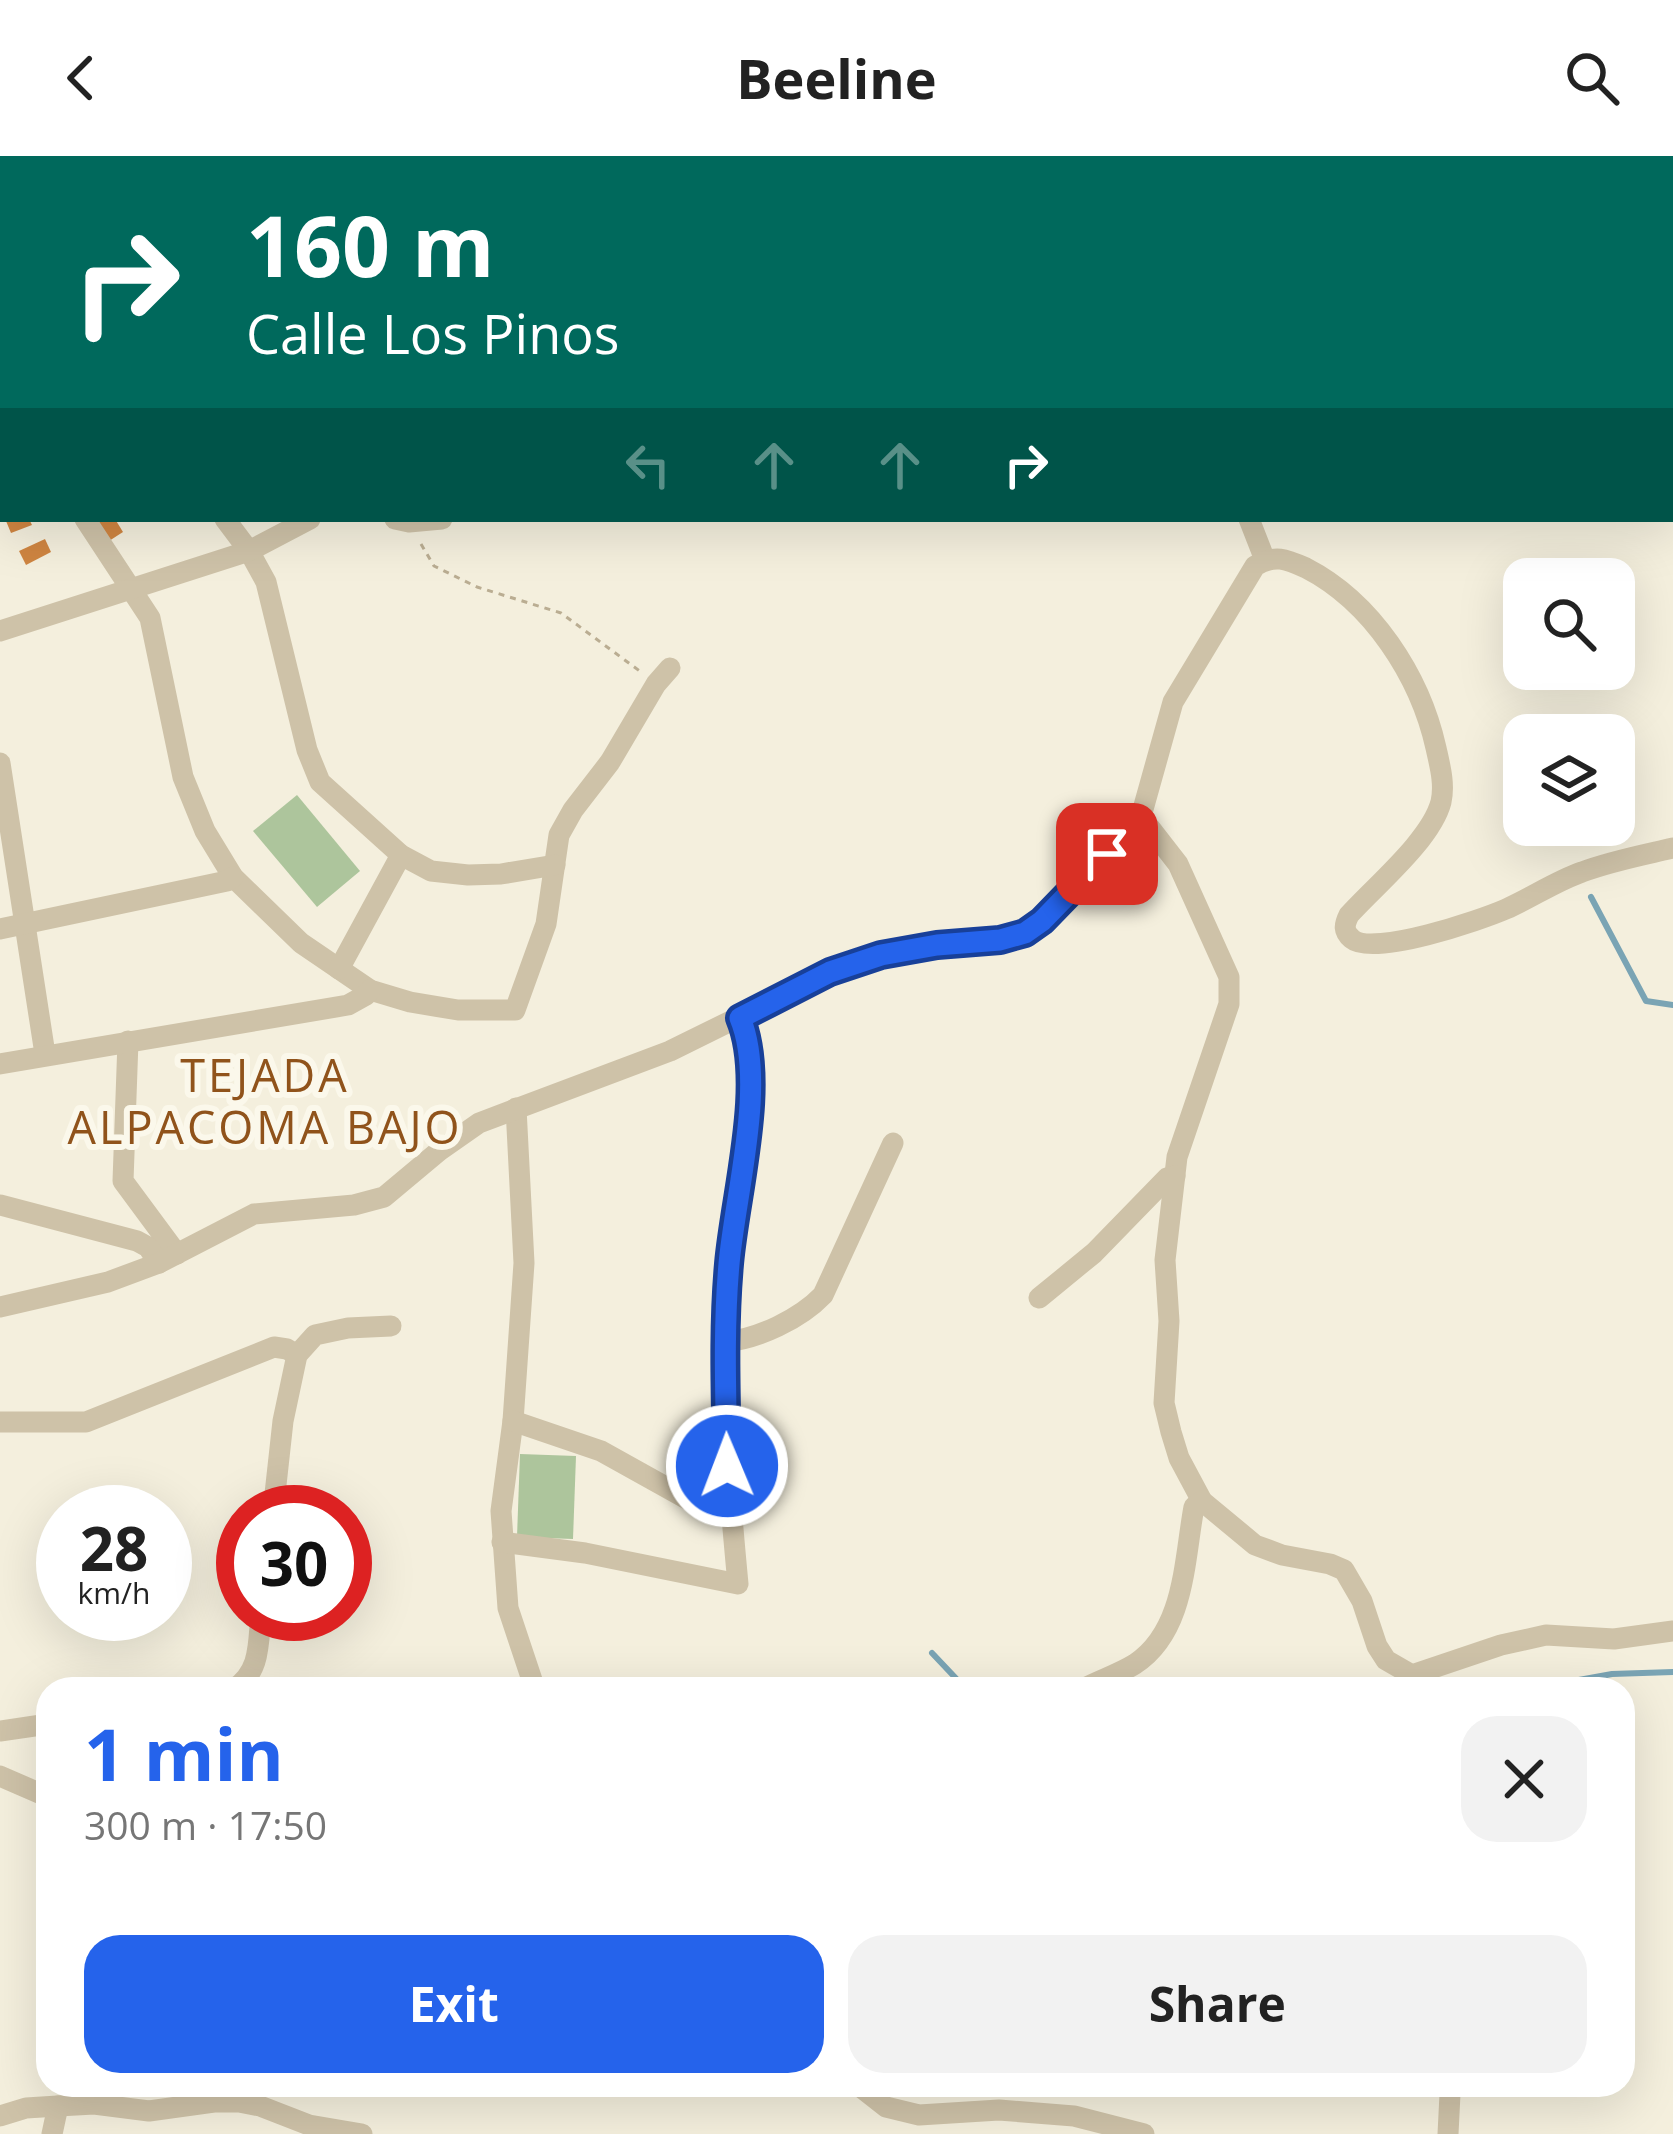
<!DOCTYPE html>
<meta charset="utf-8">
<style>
body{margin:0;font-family:"Open Sans",sans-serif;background:#f2f2f2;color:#222;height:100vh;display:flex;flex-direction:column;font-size:45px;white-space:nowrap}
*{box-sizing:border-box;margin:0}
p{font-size:39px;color:#767676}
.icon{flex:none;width:66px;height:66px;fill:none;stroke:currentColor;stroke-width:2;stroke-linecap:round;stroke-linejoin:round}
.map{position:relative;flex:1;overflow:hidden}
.details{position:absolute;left:36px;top:1521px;width:1599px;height:420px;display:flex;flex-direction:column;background:#fff;border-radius:36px;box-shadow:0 12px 48px #0002}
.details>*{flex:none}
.top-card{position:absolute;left:0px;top:0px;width:1674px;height:366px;box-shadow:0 12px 48px #0002;background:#00695c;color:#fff;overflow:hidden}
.tools{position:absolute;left:1503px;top:402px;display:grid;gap:24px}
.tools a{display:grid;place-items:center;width:132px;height:132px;border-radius:24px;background:#fff;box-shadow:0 12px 48px #0002;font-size:60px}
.speed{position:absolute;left:36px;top:1329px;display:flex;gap:24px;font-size:60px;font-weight:700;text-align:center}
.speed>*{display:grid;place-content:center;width:156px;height:156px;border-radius:50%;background:#fff;box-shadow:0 12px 48px #0002;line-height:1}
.speed small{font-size:30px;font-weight:400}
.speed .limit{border:18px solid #d22;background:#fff;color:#111}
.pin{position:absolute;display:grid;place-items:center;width:102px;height:102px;color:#fff;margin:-51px;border-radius:24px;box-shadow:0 6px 18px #0006}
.me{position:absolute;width:132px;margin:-66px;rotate:359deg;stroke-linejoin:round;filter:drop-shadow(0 0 9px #0008)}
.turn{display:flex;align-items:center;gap:42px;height:252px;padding:0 48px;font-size:54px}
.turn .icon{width:156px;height:156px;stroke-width:2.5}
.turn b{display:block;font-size:84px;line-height:102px}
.lanes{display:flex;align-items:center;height:114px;padding:0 48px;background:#0003;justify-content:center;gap:60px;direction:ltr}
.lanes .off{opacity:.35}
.round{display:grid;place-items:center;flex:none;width:126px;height:126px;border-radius:36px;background:#f2f2f2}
.summary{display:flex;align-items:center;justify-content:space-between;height:204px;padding:0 48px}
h1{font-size:72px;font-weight:700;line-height:90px;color:#2563eb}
.primary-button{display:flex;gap:24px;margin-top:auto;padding:24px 48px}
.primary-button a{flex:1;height:138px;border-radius:36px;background:#2563eb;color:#fff;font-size:48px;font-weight:700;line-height:138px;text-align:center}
.primary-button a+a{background:#f2f2f2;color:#222}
header{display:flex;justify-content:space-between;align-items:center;height:156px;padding:0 48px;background:#fff;font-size:54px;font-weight:700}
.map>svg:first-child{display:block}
</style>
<header><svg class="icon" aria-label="back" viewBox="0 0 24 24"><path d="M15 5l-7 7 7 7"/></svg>Beeline<svg class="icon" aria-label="search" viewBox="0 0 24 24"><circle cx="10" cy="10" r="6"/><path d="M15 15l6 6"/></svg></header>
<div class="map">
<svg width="1673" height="1978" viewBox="0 0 1673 1978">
<rect width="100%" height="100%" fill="#f4efdd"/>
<g fill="#adc59c">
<polygon points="297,639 360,715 317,751 253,675"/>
<polygon points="520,1298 576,1300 573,1383 517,1381"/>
</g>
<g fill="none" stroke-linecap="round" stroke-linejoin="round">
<g stroke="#7aa4b4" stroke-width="6">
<polyline points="1591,741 1646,845 1673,849"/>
<polyline points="932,1497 966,1533"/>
<polyline points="1052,1533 1062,1530"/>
<polyline points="1529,1533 1612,1518 1673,1516"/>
</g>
</g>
<g fill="#cf8541">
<polygon points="12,363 29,363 32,369 11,377 6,365"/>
<polygon points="96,363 115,363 123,376 109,385"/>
<polygon points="45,383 51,396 26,409 19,395"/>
</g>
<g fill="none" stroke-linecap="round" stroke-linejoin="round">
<g stroke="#baad92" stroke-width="3" stroke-dasharray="6 6" stroke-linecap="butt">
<polyline points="421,388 434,410 477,431 561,457 641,516"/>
<polyline points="976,1935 994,1929"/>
</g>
<g stroke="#cec2a8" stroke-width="21">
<polyline points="190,0 198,3"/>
<polyline points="728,0 730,3"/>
<polyline points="1534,0 1536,3"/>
<polyline points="142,3 151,0"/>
<polyline points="423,3 425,0"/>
<polyline points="532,3 532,0"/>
<polyline points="0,217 3,223"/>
<polyline points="1671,242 1673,243"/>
<polyline points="85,363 150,462 183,621 205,675 233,721 301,787 370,834 410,846 458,854 515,854 546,768 559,679 573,654 610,606 656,528 670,512"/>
<polyline points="225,363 249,395 266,426 307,594 320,626 401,699 431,715 468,719 501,718 555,709"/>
<polyline points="395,363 409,366 442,363"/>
<polyline points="1249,363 1265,404"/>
<polyline points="0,475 249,395 310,363"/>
<polyline points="0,607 45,898"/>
<polyline points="1140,664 1150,672 1178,708 1229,821 1229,848 1177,1001 1165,1104 1169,1165 1164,1247 1171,1276 1179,1302 1202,1345 1255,1389 1282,1399 1330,1408 1344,1414 1362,1445 1377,1490 1386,1504 1412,1519 1501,1489 1546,1479 1614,1483 1673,1475"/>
<polyline points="0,773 227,725 233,721"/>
<polyline points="339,813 401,699"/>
<polyline points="128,885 123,1025 177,1098"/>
<polyline points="0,908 348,849 366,839 370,834"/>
<polyline points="516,952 524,1107 513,1265 501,1355 508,1452 535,1533"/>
<polyline points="0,1049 137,1085 148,1091 159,1107"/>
<polyline points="1039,1142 1094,1097 1167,1022 1175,1020"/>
<path d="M0,1151L108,1126L159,1107L254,1058L354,1049L384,1041L439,995L479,967L670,895L830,816L881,799L936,789L1000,784L1025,777L1042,765L1140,664L1173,546L1255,410C1275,398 1286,403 1306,412C1372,446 1420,520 1436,592C1440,610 1445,628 1441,646C1431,684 1375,730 1349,759C1344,769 1343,775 1352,783C1373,801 1481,764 1506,753C1531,742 1556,725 1582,716C1611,705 1643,699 1673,692"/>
<path d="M725,1186C758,1183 800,1163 823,1139L893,987"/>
<polyline points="513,1265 601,1295 707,1354 731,1359"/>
<polyline points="0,1266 86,1266 274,1191 287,1193 297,1199"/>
<polyline points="273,1356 283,1265 297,1199 315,1179 348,1172 391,1170"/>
<path d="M502,1386L585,1397L738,1428C728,1322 718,1213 729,1107C735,1037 766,927 740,862"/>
<path d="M234,1533C261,1515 258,1488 261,1458"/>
<path d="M1083,1533C1100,1524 1119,1518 1135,1508C1185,1475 1184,1405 1194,1351L1202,1345"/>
<polyline points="0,1575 48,1568"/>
<polyline points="0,1620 48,1641"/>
<polyline points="858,1929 886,1951 919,1959 999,1954 1074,1960 1144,1978"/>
<polyline points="1445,1929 1450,1938 1448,1978"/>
<polyline points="0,1960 26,1952 58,1950 94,1948 149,1955 214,1946 239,1946 260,1950 309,1969 362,1978"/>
<polyline points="52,1978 58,1950"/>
</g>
</g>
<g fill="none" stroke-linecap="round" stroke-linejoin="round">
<g stroke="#184099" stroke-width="30">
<path id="route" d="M727,1310C726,1243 723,1175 729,1108C735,1038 767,927 740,862L830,816L881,799L937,789L1000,784L1025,777L1042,765L1107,698"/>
</g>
<use href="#route" stroke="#2563eb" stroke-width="21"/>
</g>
<g text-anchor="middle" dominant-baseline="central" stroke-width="12" stroke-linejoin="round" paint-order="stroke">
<g font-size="45" letter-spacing="3" fill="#90531b" stroke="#fbf8eb">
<text x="265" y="918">TEJADA<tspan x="265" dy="52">ALPACOMA BAJO</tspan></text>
</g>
</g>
</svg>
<div class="tools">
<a><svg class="icon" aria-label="search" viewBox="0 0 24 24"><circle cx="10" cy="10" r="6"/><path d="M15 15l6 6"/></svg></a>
<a><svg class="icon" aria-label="layers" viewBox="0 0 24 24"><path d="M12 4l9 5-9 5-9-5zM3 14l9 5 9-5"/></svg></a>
</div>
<div class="speed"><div>28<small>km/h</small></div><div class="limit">30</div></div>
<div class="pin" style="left:1107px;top:698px;background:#d93025"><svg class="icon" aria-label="arrive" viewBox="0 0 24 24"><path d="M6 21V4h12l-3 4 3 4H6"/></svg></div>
<svg class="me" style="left:727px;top:1310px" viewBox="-20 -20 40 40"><circle r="17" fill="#2563eb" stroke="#fff" stroke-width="3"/><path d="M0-11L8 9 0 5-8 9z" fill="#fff"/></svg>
<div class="top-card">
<div class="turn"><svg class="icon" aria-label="right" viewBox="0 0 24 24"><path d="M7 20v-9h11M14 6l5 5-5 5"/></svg><div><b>160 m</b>Calle Los Pinos</div></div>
<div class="lanes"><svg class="icon off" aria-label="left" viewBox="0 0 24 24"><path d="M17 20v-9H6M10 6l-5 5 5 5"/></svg><svg class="icon off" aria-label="ahead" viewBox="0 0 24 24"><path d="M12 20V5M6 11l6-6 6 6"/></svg><svg class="icon off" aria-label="ahead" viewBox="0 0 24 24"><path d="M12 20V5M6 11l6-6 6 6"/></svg><svg class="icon" aria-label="right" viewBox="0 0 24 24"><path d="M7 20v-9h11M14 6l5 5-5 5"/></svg></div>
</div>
<section class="details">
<div class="summary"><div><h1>1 min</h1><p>300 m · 17:50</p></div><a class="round"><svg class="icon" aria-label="close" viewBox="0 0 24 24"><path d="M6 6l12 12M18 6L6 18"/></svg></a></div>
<div class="primary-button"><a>Exit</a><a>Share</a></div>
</section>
</div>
